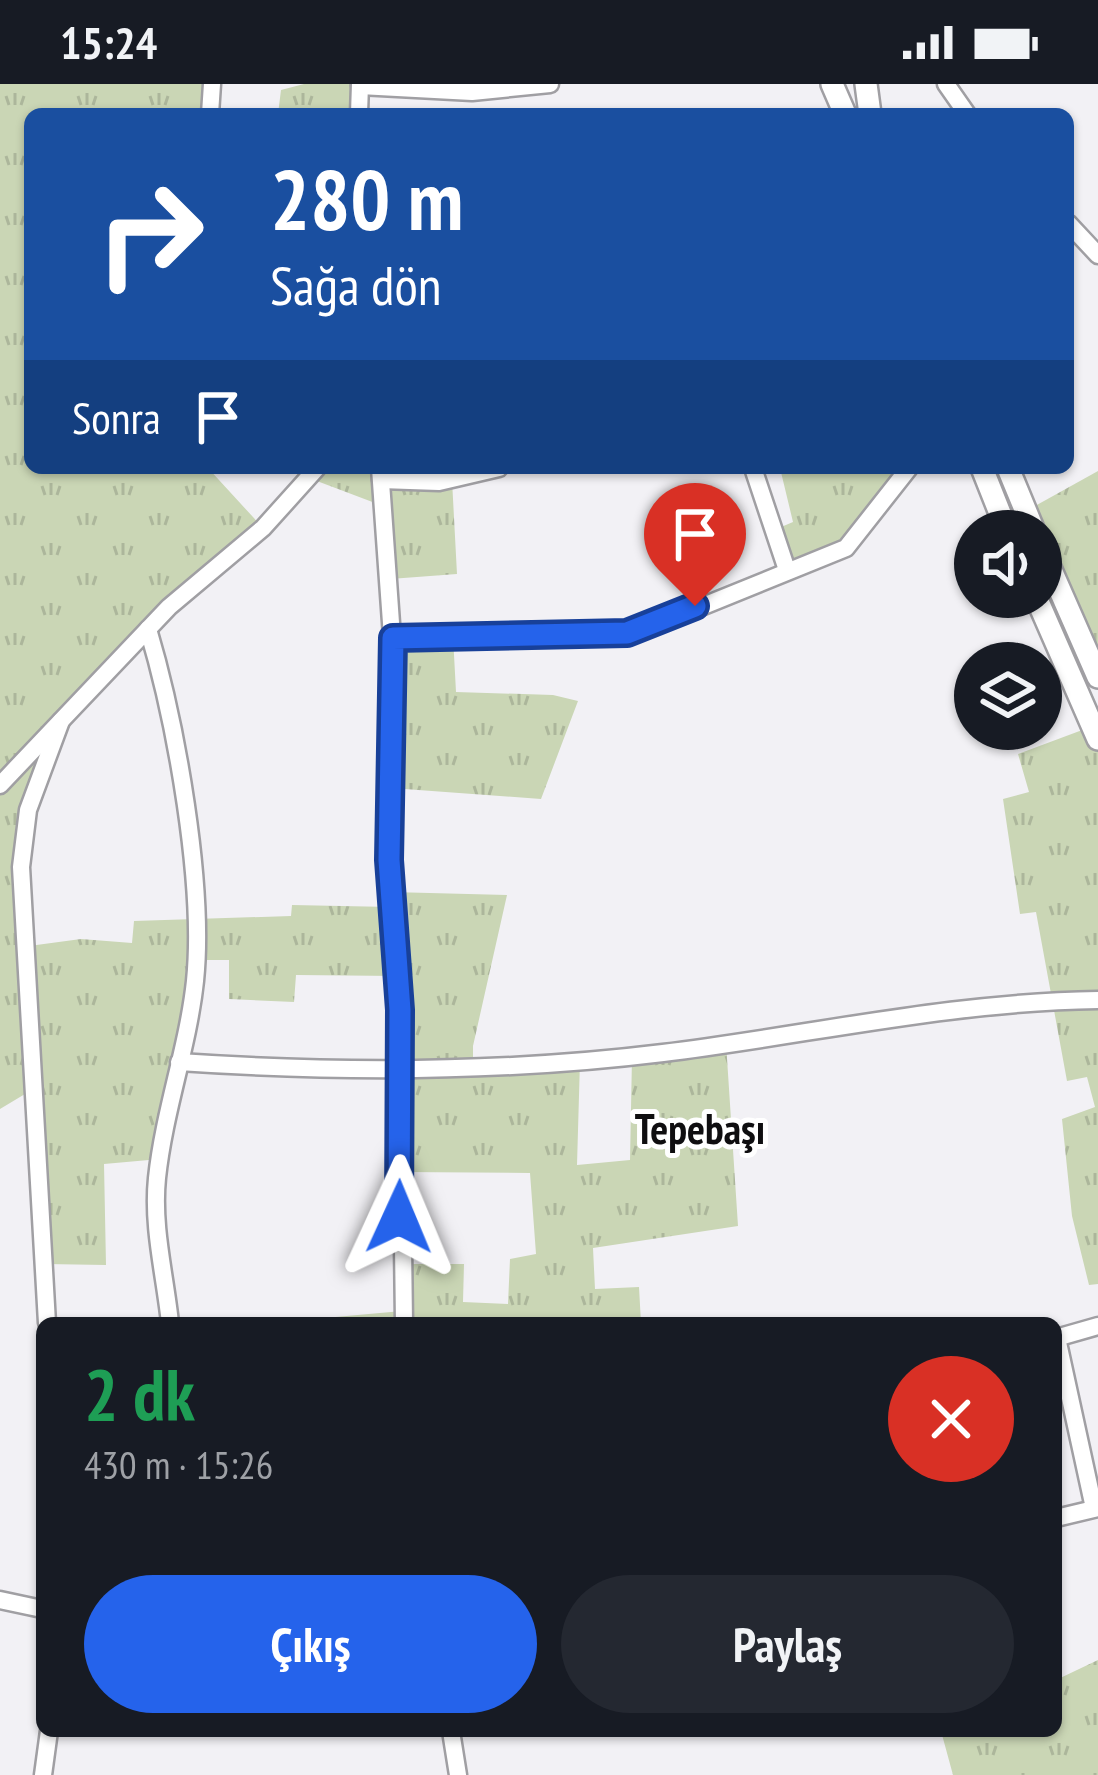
<!DOCTYPE html>
<html lang="tr">
<meta charset="utf-8">
<style>
body{margin:0;font-family:"PT Sans Narrow",sans-serif;background:#242831;color:#f1f3f6;height:100vh;display:flex;flex-direction:column;font-size:45px;white-space:nowrap}
*{box-sizing:border-box;margin:0}
p{font-size:39px;color:#9ea1a6}
.icon{flex:none;width:66px;height:66px;fill:none;stroke:currentColor;stroke-width:2;stroke-linecap:round;stroke-linejoin:round}
.map{position:relative;flex:1;overflow:hidden}
.sheet{position:absolute;left:36px;top:1233px;width:1026px;height:420px;display:flex;flex-direction:column;background:#171b24;border-radius:18px;box-shadow:0 3px 9px #0004}
.sheet>*{flex:none}
.banner{position:absolute;left:24px;top:24px;width:1050px;height:366px;border-radius:18px;box-shadow:0 3px 9px #0004;background:#1a4fa0;color:#fff;overflow:hidden}
.fabs{position:absolute;left:954px;top:426px;display:grid;gap:24px}
.fabs a{display:grid;place-items:center;width:108px;height:108px;border-radius:50%;background:#171b24;box-shadow:0 3px 9px #0004;font-size:60px}
.pin{position:absolute;display:grid;place-items:center;width:102px;height:102px;color:#fff;margin:-123px -51px;border-radius:50% 50% 50% 0;rotate:-45deg;box-shadow:0 0 12px #0007}
.pin .icon{rotate:45deg}
.me{position:absolute;width:132px;margin:-66px;rotate:1deg;stroke-linejoin:round;filter:drop-shadow(0 0 9px #0008)}
.turn{display:flex;align-items:center;gap:42px;height:252px;padding:0 48px;font-size:54px}
.turn .icon{width:156px;height:156px;stroke-width:2.5}
.turn b{display:block;font-size:84px;line-height:102px}
.then{display:flex;align-items:center;height:114px;padding:0 48px;background:#0003;gap:24px;font-size:45px}
.round{display:grid;place-items:center;flex:none;width:126px;height:126px;border-radius:63px;background:#242831}
.summary{display:flex;align-items:center;justify-content:space-between;height:204px;padding:0 48px}
h1{font-size:72px;font-weight:600;line-height:90px;color:#1e9e55}
.cta{display:flex;gap:24px;margin-top:auto;padding:24px 48px}
.cta a{flex:1;height:138px;border-radius:72px;background:#2563eb;color:#fff;font-size:48px;font-weight:600;line-height:138px;text-align:center}
.cta a+a{background:#242831;color:#f1f3f6}
.status{display:flex;justify-content:space-between;align-items:center;height:84px;padding:0 60px;background:#171b24;direction:ltr}
.status svg{height:33px;fill:currentColor}
.map>svg:first-child{display:block}
</style>
<div class="status"><b>15:24</b><svg viewBox="0 0 49 12"><path d="M0 12V9h3v3zM5 12V6h3v6zM10 12V3h3v9zM15 12V0h3v12zM26 1h20v11H26zM47 4h2v5h-2z"/></svg></div>
<div class="map">
<svg width="1098" height="1691" viewBox="0 0 1098 1691">
<defs>
<pattern id="grass-tufts" width="24" height="20" patternUnits="userSpaceOnUse" patternTransform="scale(3)"><rect width="24" height="20" fill="#cad6b5"/><path d="M3 7l-1-3M5 7V3M7 7l1-3M15 17l-1-3M17 17v-4M19 17l1-3" fill="none" stroke="#acb69b"/></pattern>
</defs>
<rect width="100%" height="100%" fill="#f2f1f5"/>
<g fill="url(#grass-tufts)">
<polygon points="0,0 212,0 210,30 30,30 30,384 208,384 263,444 61,637 28,726 29,862 81,855 132,859 134,837 291,832 292,821 391,823 391,808 507,811 473,962 473,985 580,977 577,1081 630,1076 632,973 726,959 738,1142 593,1164 595,1205 639,1203 641,1239 269,1239 402,1227 400,1180 464,1180 463,1218 508,1220 510,1175 536,1170 530,1089 400,1088 397,892 296,891 294,918 229,915 229,876 196,876 160,1075 104,1080 106,1181 45,1180 35,1004 0,1025"/>
<polygon points="304,0 360,0 359,30 278,30 281,6"/>
<polygon points="317,384 499,384 452,396 457,490 390,495 383,422 309,394"/>
<polygon points="780,384 909,384 862,449 787,486 774,446 793,438"/>
<polygon points="1098,387 1098,593 1026,427"/>
<polygon points="453,552 456,608 553,611 578,617 541,715 391,704 393,553"/>
<polygon points="1093,642 1098,655 1098,1200 1089,1201 1072,1132 1062,1035 1095,1023 1087,993 1067,997 1036,828 1020,830 1003,715 1029,708 1018,670"/>
<polygon points="1098,1576 1098,1691 953,1691 941,1647 1056,1647 1056,1596"/>
</g>
<g fill="none" stroke-linecap="round" stroke-linejoin="round">
<g stroke="#a09fa3" stroke-width="21">
<g id="minor">
<polyline points="946,0 967,30"/>
<polyline points="360,2 472,8 550,0"/>
<polyline points="210,30 212,0"/>
<polyline points="359,30 360,0"/>
<polyline points="1068,139 1098,171"/>
<polyline points="380,384 395,595 389,776 400,926 404,1239"/>
<polyline points="753,384 787,486"/>
<polyline points="381,396 439,398 499,384"/>
<path d="M148,545C176,639 205,800 195,897C188,963 164,1027 157,1094C152,1143 165,1191 170,1239"/>
<polyline points="393,553 611,550 649,544 846,464 909,384"/>
<polyline points="0,701 169,523 263,444 317,384"/>
<path d="M179,978C342,989 501,989 663,969C809,951 950,918 1098,916"/>
<polyline points="47,1239 21,783 28,726 61,637"/>
<polyline points="1056,1254 1098,1242"/>
<polyline points="1057,1254 1094,1424"/>
<polyline points="1056,1434 1098,1424"/>
<polyline points="0,1516 42,1525"/>
<polyline points="451,1647 458,1691"/>
<polyline points="43,1691 49,1647"/>
</g>
</g>
<g stroke="#a09fa3" stroke-width="26">
<g id="major">
<polyline points="832,0 845,30"/>
<polyline points="866,0 870,30"/>
<polyline points="982,384 1007,447"/>
<polyline points="1008,384 1034,447"/>
<polyline points="1041,463 1098,593"/>
<polyline points="1036,513 1098,655"/>
</g>
</g>
<use href="#minor" stroke="#fff" stroke-width="16"/>
<use href="#major" stroke="#fff" stroke-width="21"/>
</g>
<g fill="none" stroke-linecap="round" stroke-linejoin="round">
<g stroke="#184099" stroke-width="30">
<polyline id="route" points="399,1133 400,926 389,776 393,554 627,549 695,522"/>
</g>
<use href="#route" stroke="#2563eb" stroke-width="21"/>
</g>
<g text-anchor="middle" dominant-baseline="central" stroke-width="10" stroke-linejoin="round" paint-order="stroke">
<g font-size="42" font-weight="bold" fill="#0f0e10" stroke="#fff">
<text x="700" y="1044">Tepebaşı</text>
</g>
</g>
</svg>
<div class="fabs">
<a><svg class="icon" aria-label="sound" viewBox="0 0 24 24"><path d="M4 9h4l5-4v14l-5-4H4zM17 9q2 3 0 6"/></svg></a>
<a><svg class="icon" aria-label="layers" viewBox="0 0 24 24"><path d="M12 4l9 5-9 5-9-5zM3 14l9 5 9-5"/></svg></a>
</div>
<div class="pin" style="left:695px;top:522px;background:#d93025"><svg class="icon" aria-label="arrive" viewBox="0 0 24 24"><path d="M6 21V4h12l-3 4 3 4H6"/></svg></div>
<svg class="me" style="left:399px;top:1133px" viewBox="-20 -20 40 40"><path d="M0-17L14 15 0 8-14 15z" fill="#2563eb" stroke="#fff" stroke-width="4"/></svg>
<div class="banner">
<div class="turn"><svg class="icon" aria-label="right" viewBox="0 0 24 24"><path d="M7 20v-9h11M14 6l5 5-5 5"/></svg><div><b>280 m</b>Sağa dön</div></div>
<div class="then">Sonra<svg class="icon" aria-label="arrive" viewBox="0 0 24 24"><path d="M6 21V4h12l-3 4 3 4H6"/></svg></div>
</div>
<section class="sheet">
<div class="summary"><div><h1>2 dk</h1><p>430 m · 15:26</p></div><a class="round" style="background:#d93025;color:#fff"><svg class="icon" aria-label="close" viewBox="0 0 24 24"><path d="M6 6l12 12M18 6L6 18"/></svg></a></div>
<div class="cta"><a>Çıkış</a><a>Paylaş</a></div>
</section>
</div>
